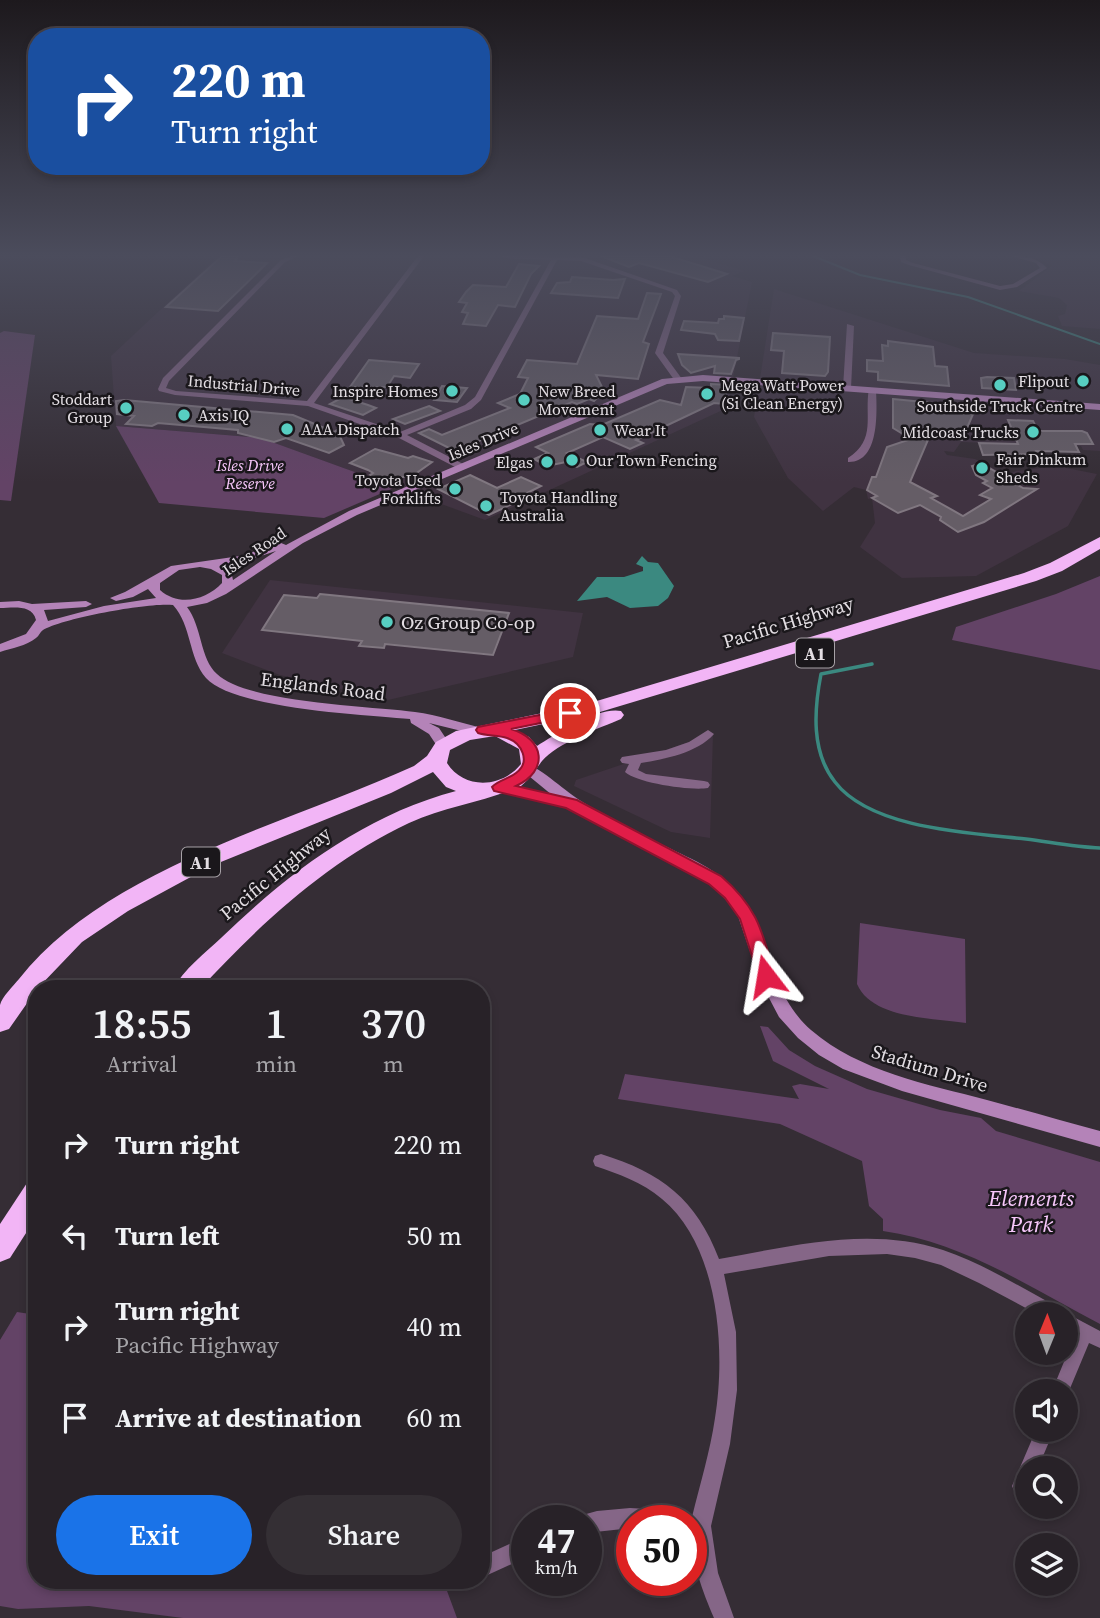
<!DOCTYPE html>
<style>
body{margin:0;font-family:"Source Serif 4",serif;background:#342f34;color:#f1f3f6;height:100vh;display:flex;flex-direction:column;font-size:26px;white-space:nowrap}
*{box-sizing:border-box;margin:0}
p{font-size:23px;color:#a5a4a8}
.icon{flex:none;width:38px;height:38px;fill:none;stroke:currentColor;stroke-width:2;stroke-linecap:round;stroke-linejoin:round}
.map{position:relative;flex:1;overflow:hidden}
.panel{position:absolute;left:28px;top:980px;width:462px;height:609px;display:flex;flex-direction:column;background:#282228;border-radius:28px;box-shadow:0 4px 10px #0003,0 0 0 2px #443f45}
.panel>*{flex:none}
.banner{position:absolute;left:28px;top:28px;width:462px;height:147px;border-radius:28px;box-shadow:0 4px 10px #0003,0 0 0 2px #443f45;background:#1a4fa0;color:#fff;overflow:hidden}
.needle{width:46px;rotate:1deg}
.buttons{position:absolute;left:1015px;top:1302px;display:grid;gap:14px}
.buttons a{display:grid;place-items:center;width:63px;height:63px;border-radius:50%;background:#282228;box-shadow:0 4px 10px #0003,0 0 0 2px #443f45;font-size:35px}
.speed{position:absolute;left:511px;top:1505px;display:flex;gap:14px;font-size:35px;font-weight:700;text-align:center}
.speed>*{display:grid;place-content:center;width:91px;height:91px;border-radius:50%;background:#282228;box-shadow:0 4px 10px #0003,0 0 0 2px #443f45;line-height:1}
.speed small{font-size:18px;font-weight:400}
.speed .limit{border:10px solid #d22;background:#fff;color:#111}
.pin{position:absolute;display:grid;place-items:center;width:60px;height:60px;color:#fff;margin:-30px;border:4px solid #fff;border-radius:50%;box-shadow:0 2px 7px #0007}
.me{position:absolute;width:77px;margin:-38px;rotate:346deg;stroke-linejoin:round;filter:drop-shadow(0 0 5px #0008)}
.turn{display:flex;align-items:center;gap:24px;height:147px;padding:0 28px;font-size:32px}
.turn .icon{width:91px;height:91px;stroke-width:2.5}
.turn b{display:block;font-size:49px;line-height:60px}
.eta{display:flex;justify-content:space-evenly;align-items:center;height:119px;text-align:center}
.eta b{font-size:42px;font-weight:600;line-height:49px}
.button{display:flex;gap:14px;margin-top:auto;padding:14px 28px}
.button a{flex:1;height:80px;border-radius:42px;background:#1a73e8;color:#fff;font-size:28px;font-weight:600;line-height:80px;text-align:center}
.button a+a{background:#342f34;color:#f1f3f6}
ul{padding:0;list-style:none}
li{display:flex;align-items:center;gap:21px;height:91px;padding:0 28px}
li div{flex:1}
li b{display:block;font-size:26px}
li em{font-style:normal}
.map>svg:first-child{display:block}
</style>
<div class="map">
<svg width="1100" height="1618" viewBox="0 0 1100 1618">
<rect width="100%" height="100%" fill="#352d35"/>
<g fill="#403341">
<polygon points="218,256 696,256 744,271 732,276 752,282 727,408 485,520 261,438 116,426 111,356"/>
<polygon points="1032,256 1100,256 1100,329 1062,326 1058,316 1065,314 1067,305 1059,298 1019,291 1052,266"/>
<polygon points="774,289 974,353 1065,359 1100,365 1100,451 1083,450 1081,446 961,442 954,452 944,451 947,455 975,459 1006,475 1016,471 1056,466 1097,474 1068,526 976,576 902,578 860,547 875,523 872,498 868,499 866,490 854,487 823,511 788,478 754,417"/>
<polygon points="270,580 583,613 573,657 388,700 280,675 222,653"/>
<polygon points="713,734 710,838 671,832 574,786 576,780"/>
</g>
<g fill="#634366">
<polygon points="4,331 35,335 11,501 0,500 0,333"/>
<polygon points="116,426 261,438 396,487 324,518 159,503"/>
<polygon points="1100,576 1100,670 952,640 956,627 1056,594"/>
<path d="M860,923L965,939L966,1023C933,1018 872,1019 857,984Z"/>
<path d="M760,1026L768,1027L789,1050L815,1066L867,1089L940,1110L981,1118L996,1131L1100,1162V1324C1030,1287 962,1242 883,1231V1219L869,1206L862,1161L780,1124L618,1099L625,1074L799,1099L792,1086L800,1084L829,1089L773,1061Z"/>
<polygon points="17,1312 37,1315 37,1514 30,1522 37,1523 37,1580 443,1580 457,1618 183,1618 89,1606 18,1609 0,1606 0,1340"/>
</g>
<polygon fill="#3b8980" points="642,556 648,562 658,563 674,586 668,598 658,606 630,608 607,597 577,601 597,577 624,577 643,571 643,567 636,564"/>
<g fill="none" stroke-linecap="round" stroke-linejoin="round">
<polyline stroke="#3b8980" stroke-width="2" points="813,256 860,275 968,297 1100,344"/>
<path stroke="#3b8980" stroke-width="3.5" d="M872,664L821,674C814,710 811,752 835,782C871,829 970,833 1026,839C1050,842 1075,847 1100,848"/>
</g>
<g fill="#655d66" stroke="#807780" stroke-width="2">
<polygon points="222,256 238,257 235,261 267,263 218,311 166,307"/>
<polygon points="601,256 669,256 727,274 708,282 639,263 629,267"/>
<polygon points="519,264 539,266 531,274 515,307 498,305 486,326 463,324 468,313 462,312 467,303 459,302 466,292 473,285 506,287"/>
<polygon points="572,277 613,280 625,279 618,298 551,293 557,283 570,282"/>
<polygon points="647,293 661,294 643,342 649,344 638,379 596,375 604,391 594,401 589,399 577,404 572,402 460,449 453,450 419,433 429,429 442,435 510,408 498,403 520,394 528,378 518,377 527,360 577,364 597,316 638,319"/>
<polygon points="724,316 744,318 739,341 718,340 715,334 681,330 684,321 718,323 719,319 724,319"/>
<polygon points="773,333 830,337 828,372 825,376 782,373 784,351 771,350"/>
<polygon points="888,341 933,347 935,366 947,367 949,386 878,380 878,372 867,371 867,360 883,361 882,345 888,346"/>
<polygon points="678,354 739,358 739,359 736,360 731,374 714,373 715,366 691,373 682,365"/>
<polygon points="369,360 419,364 410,378 394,376 387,387 350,387"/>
<polygon points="987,377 1014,378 1016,390 982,388 981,378"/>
<polygon points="711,384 728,385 724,404 714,403 636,440 643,443 630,449 603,437 567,453 587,462 577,467 566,462 547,466 534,459 548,453 536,447 590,424 602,425 660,400 681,405 686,387 711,388"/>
<polygon points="442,386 467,388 457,402 434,400"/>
<polygon points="343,397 368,405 376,408 363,415 330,404"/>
<polygon points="893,399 976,407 962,440 930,435 910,482 937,496 931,498 963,516 991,499 980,495 992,488 983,483 987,481 976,475 972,466 981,463 1023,488 1037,489 984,522 958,532 940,520 941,517 920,505 898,513 872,498 877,496 867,490 872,477 876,477 887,447 911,439 893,428"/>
<polygon points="124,400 293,415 334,432 337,430 344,445 329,453 286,438 274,442 238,433 238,430 158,423 152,426 126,424 134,416 117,414 116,401"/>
<polygon points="429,406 440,411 405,424 393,419"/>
<polygon points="1008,420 1033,421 1038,431 1082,431 1087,433 1093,444 1075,444 1079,452 1036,451 1037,454 983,455 979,443 1018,444"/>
<polygon points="375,449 408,458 413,456 432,462 411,477 399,477 390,482 370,475 373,473 368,470 350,463"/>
<polygon points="470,475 497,488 521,477 541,486 527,493 531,495 489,515 438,489"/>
<polygon points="320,594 509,613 493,655 385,644 384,648 359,646 362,641 262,630 284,595 317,598"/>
</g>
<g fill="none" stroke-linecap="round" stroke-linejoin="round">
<g fill="#856687" fill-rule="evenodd">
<polygon points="291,256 299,256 285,262 169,381 166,388 176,391 307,401 418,256 424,256 314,403 400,432 465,405 475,397 551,260 504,258 501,256 582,257 677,290 681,296 663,353 682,379 675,381 655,353 675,296 672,292 581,261 557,260 481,400 471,409 407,435 465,465 465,469 459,469 397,437 308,406 175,395 159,391 158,389 163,378 281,260"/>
<path d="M900,256H906V260L913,263L1000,286L1013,284L1040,268L1036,263L1011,256C1025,256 1038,258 1047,268L1017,287L1000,290L909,265L901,262Z"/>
<polygon points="847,324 854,326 851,388 847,390 843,388"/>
<path d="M869,388L876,390C877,411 880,463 848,462V458C877,439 864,416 869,388Z"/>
<path d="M708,730L714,734C697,753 665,759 641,763L638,770L646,774L704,781L708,782L710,785L708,788C691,791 637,783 625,772L629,764L622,763L620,760L622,757L666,750L689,742Z"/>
<path d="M601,1154C662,1173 696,1199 719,1259C793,1246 869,1226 943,1250C984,1264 1022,1288 1059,1308L1062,1314H1037L979,1283L941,1265L915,1258L887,1254L829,1256L724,1274L736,1332L737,1390L730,1444L711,1526L718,1573L734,1618H714C701,1588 687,1550 692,1517C700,1484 710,1452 715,1418C726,1350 719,1246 662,1199C642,1182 619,1174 595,1166L593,1161L595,1156Z"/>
<polygon points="1066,1313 1100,1331 1100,1348 1089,1343 1066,1398 1066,1391 1052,1391 1075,1335 1066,1330 1066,1314 1062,1314"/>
<polygon points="1036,1430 1054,1430 1038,1468 1027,1468 1027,1493 1022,1496 1015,1493 1012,1486"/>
<polygon points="630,1508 664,1510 682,1514 685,1521 632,1521 632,1528 586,1533 586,1521 577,1521 579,1516 597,1511"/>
<polygon points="527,1536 527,1557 481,1578 481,1557"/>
</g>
<g fill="#b483b8" fill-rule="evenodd">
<path d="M703,375L1100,404V410L703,381L667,384L357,515L303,543L226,594L207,603L187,607C202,626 200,659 217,674C247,703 370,706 415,712C438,715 460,723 483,728L485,731L478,735L429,723L439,728L451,746L444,750L439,749L429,734L411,723L410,719C366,715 234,709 206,678C188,657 192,626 173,605C150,602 63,618 43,630C40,632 39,636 36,638C26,646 12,648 0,652V644L26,634L36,620C32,604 13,608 0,608V602L19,601L32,604L86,601L92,604L86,607L44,610L48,621L104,606L156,598L148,589L133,597L116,601L110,598L125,592L171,566L240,556L281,543L286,545L349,511L662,379ZM276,551L233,580L231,571L221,566L246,561ZM200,567L211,569L222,575V583C206,600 179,607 160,590V583L179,570Z"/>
<path d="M529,765C540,768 568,793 581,801C608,818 637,832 665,846C693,860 725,872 743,900C771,942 771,995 811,1030C860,1072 927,1084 987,1100C1025,1110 1062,1121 1100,1131V1147L902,1091L843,1069L819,1055L798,1038L779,1017L760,981L738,916L730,904L711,884L570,807L495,790L493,787L500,783L552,795L524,772L522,769L524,766Z"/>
</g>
<g fill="#f2b5f6" fill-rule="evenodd">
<path d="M1100,537V549L1062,571L1036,581L600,712L515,730L529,737L537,746C555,734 600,706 621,711L624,715L621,719C600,728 557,743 542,761C535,770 531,778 521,786C485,802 446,806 409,823C328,861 260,924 200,989H173C184,969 205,953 221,938C288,873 365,815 456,791L446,787L433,772L391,793L211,866L128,911L82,942L37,989L9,1029L0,1032C0,1024 0,1013 0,1005C2,997 13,986 19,979C105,869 289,823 414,766L427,756L436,742L456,731L590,703L1024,573L1050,563ZM495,736L519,749L521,764C502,788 464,790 447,763L450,750L470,740Z"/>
<polygon points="37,1180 37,1216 10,1258 0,1262 0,1224 27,1183"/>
</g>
</g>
<linearGradient id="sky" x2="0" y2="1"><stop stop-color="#1d191d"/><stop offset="0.53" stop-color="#4b4c5c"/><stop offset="1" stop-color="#4b4c5c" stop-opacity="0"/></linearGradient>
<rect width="1100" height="482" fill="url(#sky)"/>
<path fill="#e11d48" stroke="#92132f" stroke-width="2" d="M570,709L575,710L577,713L575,716L511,729C545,739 549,771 516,786L577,800L721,876C758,908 762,931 775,976L773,981H760L740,919L725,898L709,884L566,808L494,791L492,787C498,780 509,779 516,773C531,762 522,743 507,738C498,735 487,736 478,733L476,730L478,727Z"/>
<g fill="#57cec1" stroke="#1a171b" stroke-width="2.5">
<circle cx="1083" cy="381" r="7"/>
<circle cx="1000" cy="385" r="7"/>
<circle cx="452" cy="391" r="7"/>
<circle cx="707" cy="394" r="7"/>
<circle cx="524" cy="400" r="7"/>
<circle cx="126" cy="408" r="7"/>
<circle cx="184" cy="415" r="7"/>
<circle cx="287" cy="429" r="7"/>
<circle cx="600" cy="430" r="7"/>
<circle cx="1033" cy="432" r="7"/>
<circle cx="572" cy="460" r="7"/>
<circle cx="547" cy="462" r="7"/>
<circle cx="982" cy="468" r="7"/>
<circle cx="455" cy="489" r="7"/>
<circle cx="486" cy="506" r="7"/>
<circle cx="387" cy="622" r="7"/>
</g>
<g text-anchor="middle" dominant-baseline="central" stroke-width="5" stroke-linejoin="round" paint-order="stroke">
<g font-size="16" fill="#e3dee3" stroke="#1a171b" text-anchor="start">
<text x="1069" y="381" text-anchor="end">Flipout</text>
<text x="721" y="385">Mega Watt Power<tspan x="721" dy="18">(Si Clean Energy)</tspan></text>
<text x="438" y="391" text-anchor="end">Inspire Homes</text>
<text x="538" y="391">New Breed<tspan x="538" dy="18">Movement</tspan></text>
<text x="112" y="399" text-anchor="end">Stoddart<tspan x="112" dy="18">Group</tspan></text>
<text x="1000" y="406" text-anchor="middle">Southside Truck Centre</text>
<text x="198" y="415">Axis IQ</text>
<text x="301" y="429">AAA Dispatch</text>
<text x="614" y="430">Wear It</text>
<text x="1019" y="432" text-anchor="end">Midcoast Trucks</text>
<text x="996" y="459">Fair Dinkum<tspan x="996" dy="18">Sheds</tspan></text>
<text x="586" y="460">Our Town Fencing</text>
<text x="533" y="462" text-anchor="end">Elgas</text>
<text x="441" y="480" text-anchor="end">Toyota Used<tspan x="441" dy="18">Forklifts</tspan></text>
<text x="500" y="497">Toyota Handling<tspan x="500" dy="18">Australia</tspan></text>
</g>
<g font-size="16" fill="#e3dee3" stroke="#1a171b">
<text transform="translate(244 385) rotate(5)">Industrial Drive</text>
<text transform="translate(483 441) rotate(-23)">Isles Drive</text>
<text transform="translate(254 551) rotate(-34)">Isles Road</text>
</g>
<g font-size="16" font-style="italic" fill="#f7c7fb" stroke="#1a171b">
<text x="250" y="465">Isles Drive<tspan x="250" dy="18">Reserve</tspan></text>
</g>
<g fill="#1a171b" stroke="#a7a2a7" stroke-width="2">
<rect x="796" y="638.5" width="38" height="29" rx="5"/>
<rect x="182" y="847.5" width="38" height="29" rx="5"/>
</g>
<g font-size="18" font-weight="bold" fill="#e3dee3">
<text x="815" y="653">A1</text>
<text x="201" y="862">A1</text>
</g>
<g font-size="19" fill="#e3dee3" stroke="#1a171b" text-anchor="start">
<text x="401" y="622">Oz Group Co-op</text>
</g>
<g font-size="19" fill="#e3dee3" stroke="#1a171b">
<text transform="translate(788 622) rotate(-17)">Pacific Highway</text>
<text transform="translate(323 686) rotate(7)">Englands Road</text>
<text transform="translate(275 873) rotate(-39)">Pacific Highway</text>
<text transform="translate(930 1068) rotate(17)">Stadium Drive</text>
</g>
<g font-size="23" font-style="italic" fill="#f7c7fb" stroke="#1a171b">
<text x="1031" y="1198">Elements<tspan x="1031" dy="26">Park</tspan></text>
</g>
</g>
</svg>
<div class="buttons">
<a><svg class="needle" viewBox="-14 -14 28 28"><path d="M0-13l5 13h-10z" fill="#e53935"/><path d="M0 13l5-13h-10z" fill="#a5a4a8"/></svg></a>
<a><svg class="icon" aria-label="sound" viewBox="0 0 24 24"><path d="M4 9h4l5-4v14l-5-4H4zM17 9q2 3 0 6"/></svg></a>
<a><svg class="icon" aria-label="search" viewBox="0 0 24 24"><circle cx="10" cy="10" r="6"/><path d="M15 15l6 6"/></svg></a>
<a><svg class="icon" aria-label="layers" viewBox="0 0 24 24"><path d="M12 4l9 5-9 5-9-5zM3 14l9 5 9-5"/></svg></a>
</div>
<div class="speed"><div>47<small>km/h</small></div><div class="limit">50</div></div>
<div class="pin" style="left:570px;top:713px;background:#d93025"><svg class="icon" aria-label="arrive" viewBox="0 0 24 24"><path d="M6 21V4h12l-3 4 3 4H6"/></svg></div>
<svg class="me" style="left:766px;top:976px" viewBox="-20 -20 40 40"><path d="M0-17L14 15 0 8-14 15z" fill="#e11d48" stroke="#fff" stroke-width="4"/></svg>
<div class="banner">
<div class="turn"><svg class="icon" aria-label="right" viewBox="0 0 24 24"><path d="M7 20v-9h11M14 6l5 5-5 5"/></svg><div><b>220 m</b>Turn right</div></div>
</div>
<section class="panel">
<div class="eta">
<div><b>18:55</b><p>Arrival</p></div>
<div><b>1</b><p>min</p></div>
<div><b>370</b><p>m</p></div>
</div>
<ul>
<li><svg class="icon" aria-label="right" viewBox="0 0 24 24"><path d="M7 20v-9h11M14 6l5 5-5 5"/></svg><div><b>Turn right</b></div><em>220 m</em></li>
<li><svg class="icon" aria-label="left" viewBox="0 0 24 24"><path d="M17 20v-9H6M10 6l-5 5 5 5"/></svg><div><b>Turn left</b></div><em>50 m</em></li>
<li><svg class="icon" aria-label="right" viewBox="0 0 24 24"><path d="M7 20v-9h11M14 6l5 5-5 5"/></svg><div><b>Turn right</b><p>Pacific Highway</p></div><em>40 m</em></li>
<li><svg class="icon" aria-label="arrive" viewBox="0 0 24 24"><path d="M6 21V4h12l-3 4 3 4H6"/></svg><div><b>Arrive at destination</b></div><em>60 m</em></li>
</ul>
<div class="button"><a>Exit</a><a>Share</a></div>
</section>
</div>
